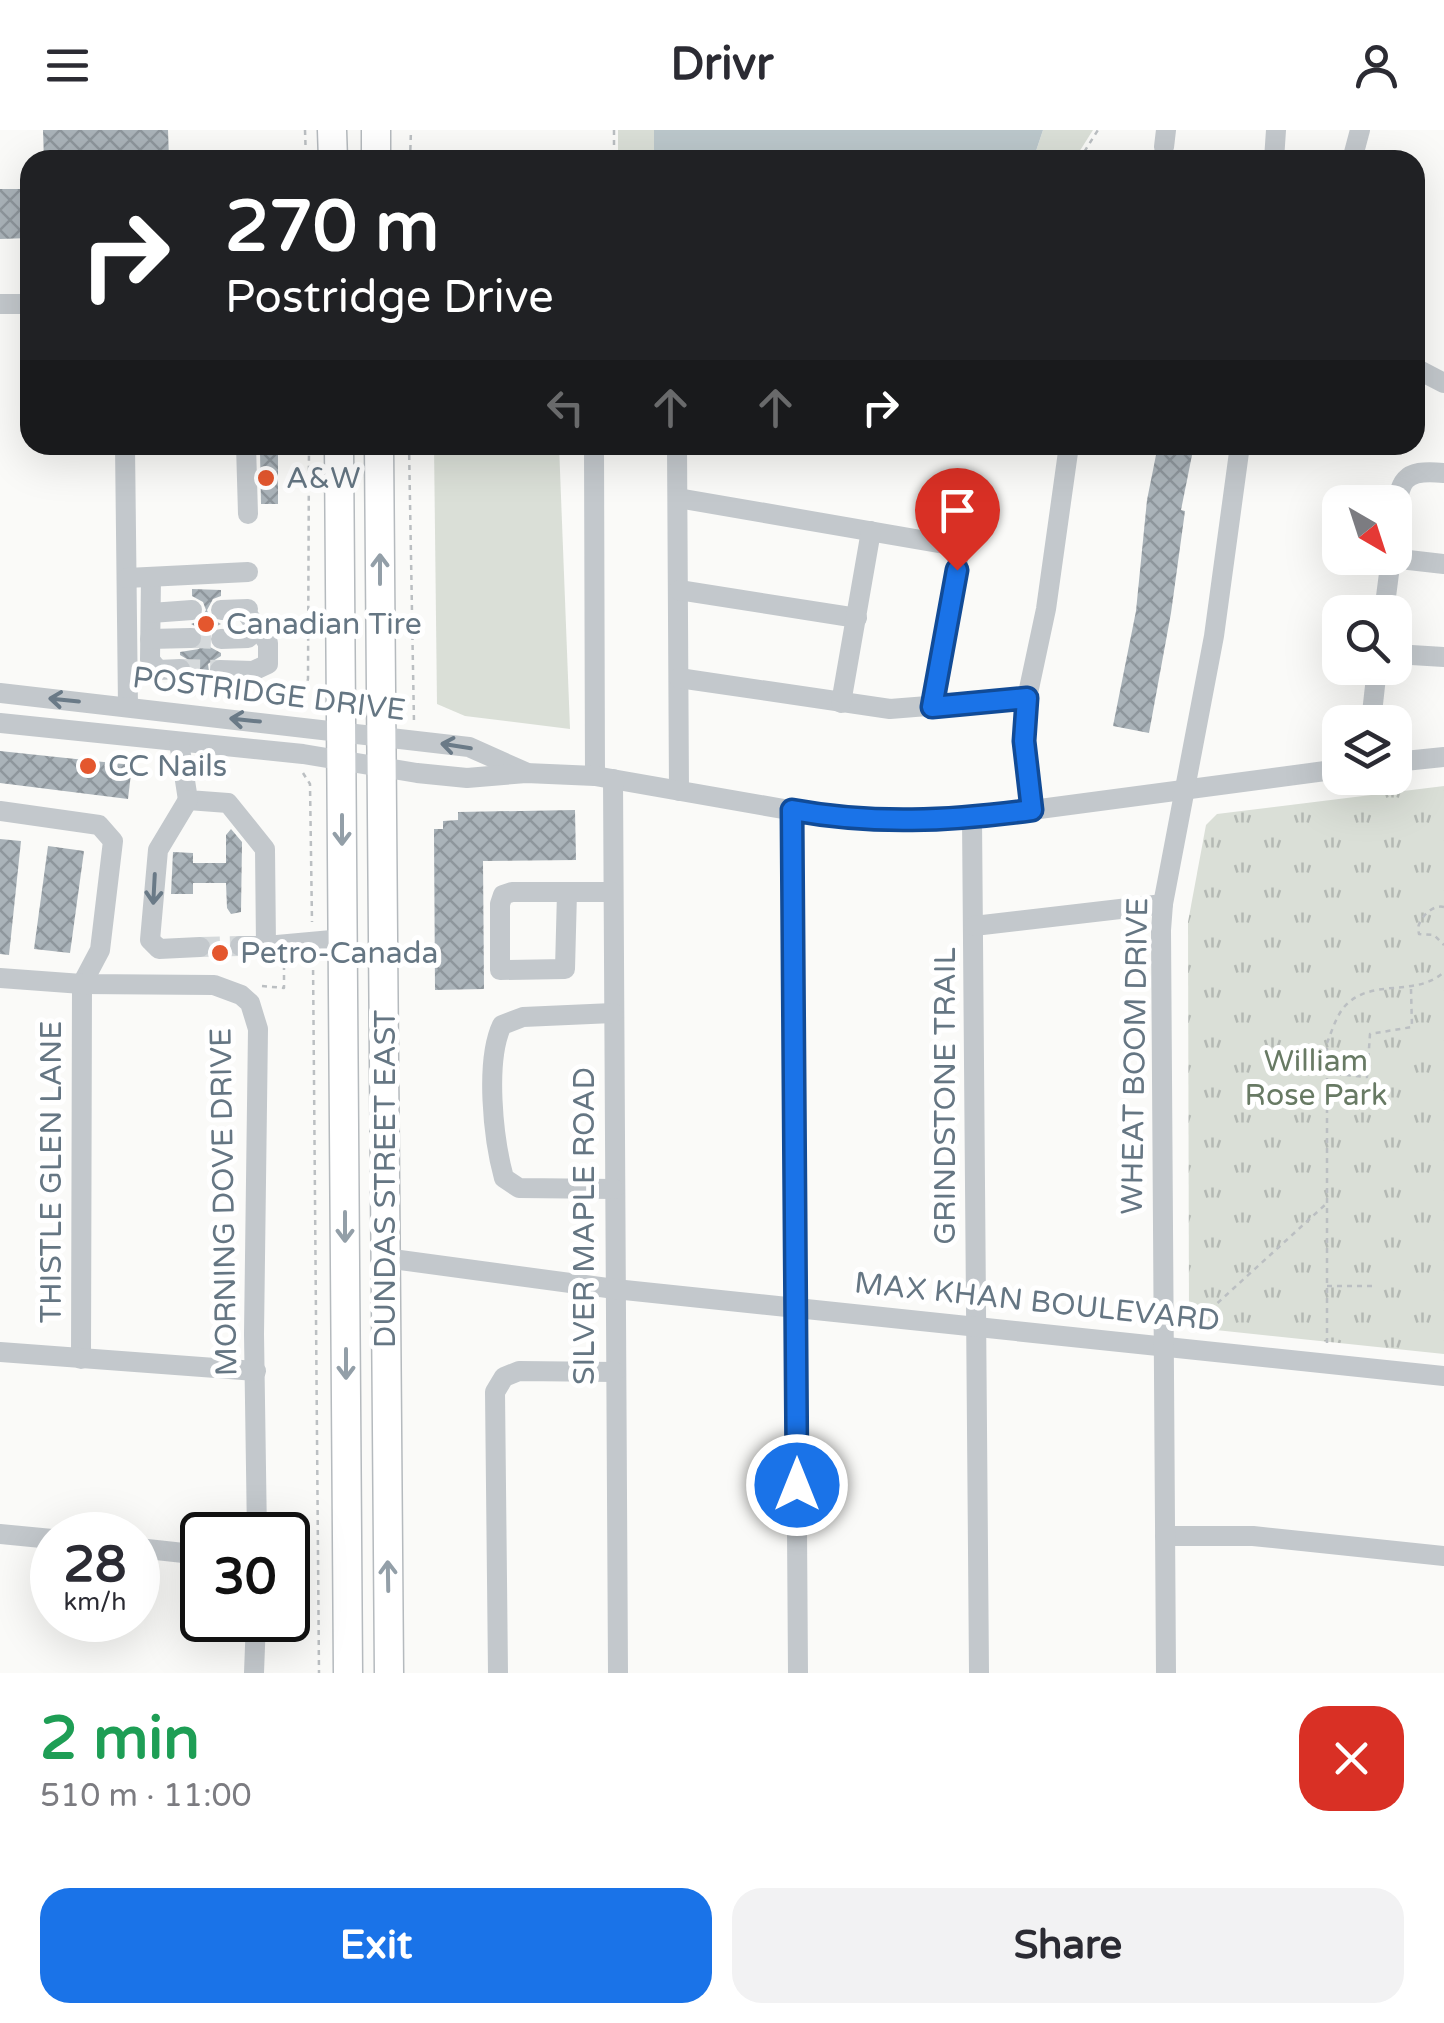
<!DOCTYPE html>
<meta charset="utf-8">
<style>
body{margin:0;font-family:"Varela Round",sans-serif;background:#f2f2f3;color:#2b2b33;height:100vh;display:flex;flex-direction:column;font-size:38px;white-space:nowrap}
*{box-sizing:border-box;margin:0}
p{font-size:32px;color:#7c7c81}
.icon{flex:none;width:55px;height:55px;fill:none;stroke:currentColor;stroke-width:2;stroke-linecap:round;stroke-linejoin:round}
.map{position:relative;height:1543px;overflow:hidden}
.panel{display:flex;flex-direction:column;background:#fff;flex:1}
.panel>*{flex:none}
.hud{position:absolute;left:20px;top:20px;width:1405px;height:305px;border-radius:30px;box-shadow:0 10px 40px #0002;background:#202124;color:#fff;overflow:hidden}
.needle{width:65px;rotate:141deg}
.tools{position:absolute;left:1322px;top:355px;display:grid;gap:20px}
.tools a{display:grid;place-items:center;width:90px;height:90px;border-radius:20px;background:#fff;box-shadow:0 10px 40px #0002;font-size:50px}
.speed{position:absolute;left:30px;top:1382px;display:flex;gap:20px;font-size:50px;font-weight:700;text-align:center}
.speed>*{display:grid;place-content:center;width:130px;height:130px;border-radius:50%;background:#fff;box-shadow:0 10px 40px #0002;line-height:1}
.speed small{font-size:25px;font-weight:400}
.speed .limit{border:5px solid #111;border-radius:15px;background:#fff;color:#111}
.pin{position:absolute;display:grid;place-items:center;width:85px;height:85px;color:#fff;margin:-102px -42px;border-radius:50% 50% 50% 0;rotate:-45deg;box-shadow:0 0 10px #0007}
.pin .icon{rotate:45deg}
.me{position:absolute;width:110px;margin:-55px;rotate:0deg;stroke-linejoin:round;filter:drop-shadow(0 0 8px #0008)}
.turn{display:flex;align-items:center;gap:35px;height:210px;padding:0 40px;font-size:45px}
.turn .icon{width:130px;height:130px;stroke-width:2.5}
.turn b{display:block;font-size:70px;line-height:85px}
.lanes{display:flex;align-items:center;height:95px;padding:0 40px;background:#0003;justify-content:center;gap:50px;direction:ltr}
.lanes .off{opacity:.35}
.round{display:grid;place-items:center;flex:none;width:105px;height:105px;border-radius:30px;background:#f2f2f3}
.summary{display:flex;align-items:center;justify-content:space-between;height:170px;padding:0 40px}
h1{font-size:60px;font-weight:700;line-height:75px;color:#1e9e55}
.action{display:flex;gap:20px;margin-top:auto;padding:20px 40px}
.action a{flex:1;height:115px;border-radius:30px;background:#1a73e8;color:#fff;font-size:40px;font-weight:700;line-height:115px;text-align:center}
.action a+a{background:#f2f2f3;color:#2b2b33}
header{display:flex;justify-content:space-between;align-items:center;height:130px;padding:0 40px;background:#fff;font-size:45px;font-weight:700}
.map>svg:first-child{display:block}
</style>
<header><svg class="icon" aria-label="menu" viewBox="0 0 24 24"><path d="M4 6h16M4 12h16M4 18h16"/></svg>Drivr<svg class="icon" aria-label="person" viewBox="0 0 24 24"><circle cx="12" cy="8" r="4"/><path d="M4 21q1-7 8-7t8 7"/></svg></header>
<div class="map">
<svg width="1444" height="1543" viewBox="0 0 1444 1543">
<defs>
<pattern id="park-tufts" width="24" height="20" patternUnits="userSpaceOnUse" patternTransform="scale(2.5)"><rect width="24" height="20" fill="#dadfd7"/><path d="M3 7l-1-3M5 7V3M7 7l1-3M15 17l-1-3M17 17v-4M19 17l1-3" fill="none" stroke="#b4b9b4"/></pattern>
<pattern id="building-cross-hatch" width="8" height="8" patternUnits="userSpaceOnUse" patternTransform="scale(2.5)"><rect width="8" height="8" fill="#aab3b9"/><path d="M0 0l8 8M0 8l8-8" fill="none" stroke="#8e969c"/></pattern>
</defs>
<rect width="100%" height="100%" fill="#fafaf8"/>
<g fill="#dadfd7">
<rect x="618" y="0" width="36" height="30"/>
<polygon points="1043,0 1093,0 1074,30 1033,30"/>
<polygon points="434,315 559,315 570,599 465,586 437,574"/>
</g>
<polygon fill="url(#park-tufts)" points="1444,656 1444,1224 1197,1198 1189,1188 1188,792 1206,695 1217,684"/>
<polygon fill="#bbc7cb" points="654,0 1043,0 1033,30 654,30"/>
<g fill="url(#building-cross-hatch)">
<polygon points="43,0 168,0 169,30 44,30"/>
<polygon points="0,59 30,59 30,108 0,109"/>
<polygon points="1158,315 1194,315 1181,380 1185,381 1171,483 1149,603 1113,596 1136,481 1147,370"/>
<polygon points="278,321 278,374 261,374 260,322"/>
<polygon points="192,459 221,460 221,466 213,469 207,480 210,488 221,494 213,498 207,509 210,517 221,523 221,526 208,534 210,549 189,549 194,539 192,532 180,525 180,522 199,519 205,509 202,500 191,494 200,491 206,480 203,472 192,466"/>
<polygon points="0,621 132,635 128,669 0,653"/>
<polygon points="575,680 576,730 483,731 484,859 435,860 434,699 443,699 443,691 458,690 458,682"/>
<polygon points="231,699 242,712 241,782 231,784 227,778 226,753 193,753 193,764 171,764 173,722 193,723 193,733 226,733 226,705"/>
<polygon points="0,709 21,711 9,825 0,824"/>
<polygon points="48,716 84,721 70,823 34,819"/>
</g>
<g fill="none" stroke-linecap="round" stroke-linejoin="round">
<g stroke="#d5d9db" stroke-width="20" stroke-dasharray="20 10" stroke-linecap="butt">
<polyline points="191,508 221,509"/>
<polyline points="180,539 220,540"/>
<polyline points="200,817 240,816"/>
</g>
<g stroke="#b5babe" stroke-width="31">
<g id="major">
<polyline points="332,0 333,30"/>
<polyline points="376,0 376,30"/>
<polyline points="339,315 348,1543"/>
<polyline points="379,315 389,1543"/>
</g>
</g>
<g stroke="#bbbfc2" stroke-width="2.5" stroke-dasharray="5 5" stroke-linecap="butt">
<polyline points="305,0 306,30"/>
<polyline points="614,0 614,30"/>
<polyline points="410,30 411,0"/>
<polyline points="1079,30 1098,0"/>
<polyline points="409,315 414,593"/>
<path d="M892,315C917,319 951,332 972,315"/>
<polyline points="302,570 308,549 309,315"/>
<polyline points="303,643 310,654 312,792"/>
<path d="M1444,777C1433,774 1420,787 1418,798L1419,804L1434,805L1444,815"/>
<polyline points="313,830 319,1543"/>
<polyline points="262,856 284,858 284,833"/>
<polyline points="1326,943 1367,947 1370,904 1412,897 1411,859"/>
<polyline points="1327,1156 1376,1156"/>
<polyline points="1188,1200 1326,1074"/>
<path d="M1327,1213V913C1332,901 1336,886 1345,876C1372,847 1416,868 1444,842"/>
</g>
<g stroke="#c3c8cc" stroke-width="20">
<polyline points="1164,17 1166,0"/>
<polyline points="1274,30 1276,0"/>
<polyline points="1352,30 1360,0"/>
<polyline points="0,174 30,174"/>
<polyline points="1415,238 1444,253"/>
<polyline points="125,315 128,577"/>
<polyline points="246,315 248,384"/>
<polyline points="594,315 595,646"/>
<polyline points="677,315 679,661"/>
<polyline points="678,368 950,415 958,429 957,440 932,577"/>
<path d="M1395,393C1400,354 1398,338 1444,343"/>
<polyline points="1391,428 1444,434"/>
<polyline points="151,447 150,530 158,540 180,539"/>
<polyline points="127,448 248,442"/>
<polyline points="679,460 857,488"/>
<polyline points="221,480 248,479"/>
<polyline points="1384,482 1391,428"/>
<polyline points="151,483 192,480"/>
<polyline points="150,509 191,508"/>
<polyline points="221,509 248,508"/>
<polyline points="1395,524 1444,527"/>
<polyline points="220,540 253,541 268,534 268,513 248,485"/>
<polyline points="679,548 890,579 1027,568"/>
<polyline points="0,563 469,617 525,642"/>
<polyline points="841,573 871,401"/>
<polyline points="1371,592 1377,538"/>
<polyline points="0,593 303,624 417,643 467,648 526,643 595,646 829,687 889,692 972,688 1340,639"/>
<polyline points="179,612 188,670 228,673 265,719 266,816 343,809"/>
<polyline points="1395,632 1444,627"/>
<polyline points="613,649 618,1543"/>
<polyline points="188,670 158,720 150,810 159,819 200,817"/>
<polyline points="792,680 798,1543"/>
<polyline points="1033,680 1024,611 1027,568 1046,479 1069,315"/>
<polyline points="0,681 99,695 113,711 100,820 82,854 81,1229"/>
<polyline points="972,688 979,1543"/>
<polyline points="567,762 565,839 500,840 500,774 503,765 512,762 612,762"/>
<polyline points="974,796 1163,774"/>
<polyline points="240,816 266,816"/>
<polyline points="0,848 82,854 214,855 241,865 250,873 258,899 254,1204 257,1405"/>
<path d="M613,883L523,887L502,895C485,931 493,1008 504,1048L519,1058L614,1059"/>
<polyline points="385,1128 615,1159 1444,1246"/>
<polyline points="0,1222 256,1241"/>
<polyline points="0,1404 52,1409"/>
<polyline points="1165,1406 1253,1406 1444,1426"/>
<polyline points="138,1418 202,1425"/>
<polyline points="254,1543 256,1490"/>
<polyline points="498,1543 495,1262 504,1247 519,1241 615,1242"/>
<polyline points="1166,1543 1161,800 1163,774 1214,506 1240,315"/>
</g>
<use href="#major" stroke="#fff" stroke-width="28"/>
</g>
<defs><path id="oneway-shaft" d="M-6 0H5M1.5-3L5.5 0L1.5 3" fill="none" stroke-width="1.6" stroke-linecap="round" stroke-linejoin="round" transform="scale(2.5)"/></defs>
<g stroke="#939fa8">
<use href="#oneway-shaft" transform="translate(380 439) rotate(-90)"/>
<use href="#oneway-shaft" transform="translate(342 700) rotate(90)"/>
<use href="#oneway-shaft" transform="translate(345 1097) rotate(90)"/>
<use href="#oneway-shaft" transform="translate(346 1234) rotate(90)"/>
<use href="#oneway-shaft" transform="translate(388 1446) rotate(-91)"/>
</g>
<g stroke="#6a7a87">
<use href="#oneway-shaft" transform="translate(64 570) rotate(-174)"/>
<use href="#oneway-shaft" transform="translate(245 590) rotate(-174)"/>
<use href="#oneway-shaft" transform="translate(456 616) rotate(-171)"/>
<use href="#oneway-shaft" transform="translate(154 759) rotate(93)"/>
</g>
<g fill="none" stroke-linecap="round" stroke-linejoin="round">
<g stroke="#114b97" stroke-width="25">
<path id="route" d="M797,1355L792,680C874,695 950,691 1032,680L1024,611L1027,568L932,577L957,440"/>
</g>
<use href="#route" stroke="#1a73e8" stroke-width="18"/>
</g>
<g fill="#e4572e" stroke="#fff" stroke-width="4">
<circle cx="266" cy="348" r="10"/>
<circle cx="206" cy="494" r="10"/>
<circle cx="88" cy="636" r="10"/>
<circle cx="220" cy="823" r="10"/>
</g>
<g text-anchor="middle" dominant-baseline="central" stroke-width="10" stroke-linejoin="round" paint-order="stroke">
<g font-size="30" fill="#657683" stroke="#fff" text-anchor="start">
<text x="286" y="348">A&amp;W</text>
<text x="226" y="494">Canadian Tire</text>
<text x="108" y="636">CC Nails</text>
<text x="240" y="823">Petro-Canada</text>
</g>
<g font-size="30" fill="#657683" stroke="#fff">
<text transform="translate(269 564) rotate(7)">POSTRIDGE DRIVE</text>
<text transform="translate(1135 926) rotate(-89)">WHEAT BOOM DRIVE</text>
<text transform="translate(945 966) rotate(-90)">GRINDSTONE TRAIL</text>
<text transform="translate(51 1042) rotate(-90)">THISTLE GLEN LANE</text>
<text transform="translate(385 1049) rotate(-90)">DUNDAS STREET EAST</text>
<text transform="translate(224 1072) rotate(-91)">MORNING DOVE DRIVE</text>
<text transform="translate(584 1096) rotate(-90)">SILVER MAPLE ROAD</text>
<text transform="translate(1037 1172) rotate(6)">MAX KHAN BOULEVARD</text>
</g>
<g font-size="30" fill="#687a64" stroke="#fff">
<text x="1316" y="931">William<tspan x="1316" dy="34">Rose Park</tspan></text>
</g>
</g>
</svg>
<div class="tools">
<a><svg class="needle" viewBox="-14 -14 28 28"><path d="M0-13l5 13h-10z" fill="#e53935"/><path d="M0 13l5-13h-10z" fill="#7c7c81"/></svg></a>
<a><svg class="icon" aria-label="search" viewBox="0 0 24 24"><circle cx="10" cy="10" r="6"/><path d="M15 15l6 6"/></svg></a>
<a><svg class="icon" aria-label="layers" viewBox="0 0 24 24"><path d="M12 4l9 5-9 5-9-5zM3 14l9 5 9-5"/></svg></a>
</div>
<div class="speed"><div>28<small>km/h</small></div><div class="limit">30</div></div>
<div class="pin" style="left:957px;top:440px;background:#d93025"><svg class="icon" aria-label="arrive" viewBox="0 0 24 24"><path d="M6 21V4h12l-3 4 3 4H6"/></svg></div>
<svg class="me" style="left:797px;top:1355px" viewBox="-20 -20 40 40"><circle r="17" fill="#1a73e8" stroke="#fff" stroke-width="3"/><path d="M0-11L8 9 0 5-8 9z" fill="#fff"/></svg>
<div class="hud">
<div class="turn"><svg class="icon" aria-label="right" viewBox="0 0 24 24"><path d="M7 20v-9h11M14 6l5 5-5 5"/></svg><div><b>270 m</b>Postridge Drive</div></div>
<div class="lanes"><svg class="icon off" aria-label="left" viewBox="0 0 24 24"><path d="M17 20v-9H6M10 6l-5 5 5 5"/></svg><svg class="icon off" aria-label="ahead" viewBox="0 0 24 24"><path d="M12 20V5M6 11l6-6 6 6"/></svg><svg class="icon off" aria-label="ahead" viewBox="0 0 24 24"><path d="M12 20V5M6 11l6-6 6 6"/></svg><svg class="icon" aria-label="right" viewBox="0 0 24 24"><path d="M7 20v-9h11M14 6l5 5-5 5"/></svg></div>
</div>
</div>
<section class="panel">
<div class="summary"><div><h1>2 min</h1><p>510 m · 11:00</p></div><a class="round" style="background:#d93025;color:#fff"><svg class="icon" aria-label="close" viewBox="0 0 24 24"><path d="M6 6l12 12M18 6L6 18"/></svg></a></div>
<div class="action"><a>Exit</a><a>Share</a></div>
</section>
